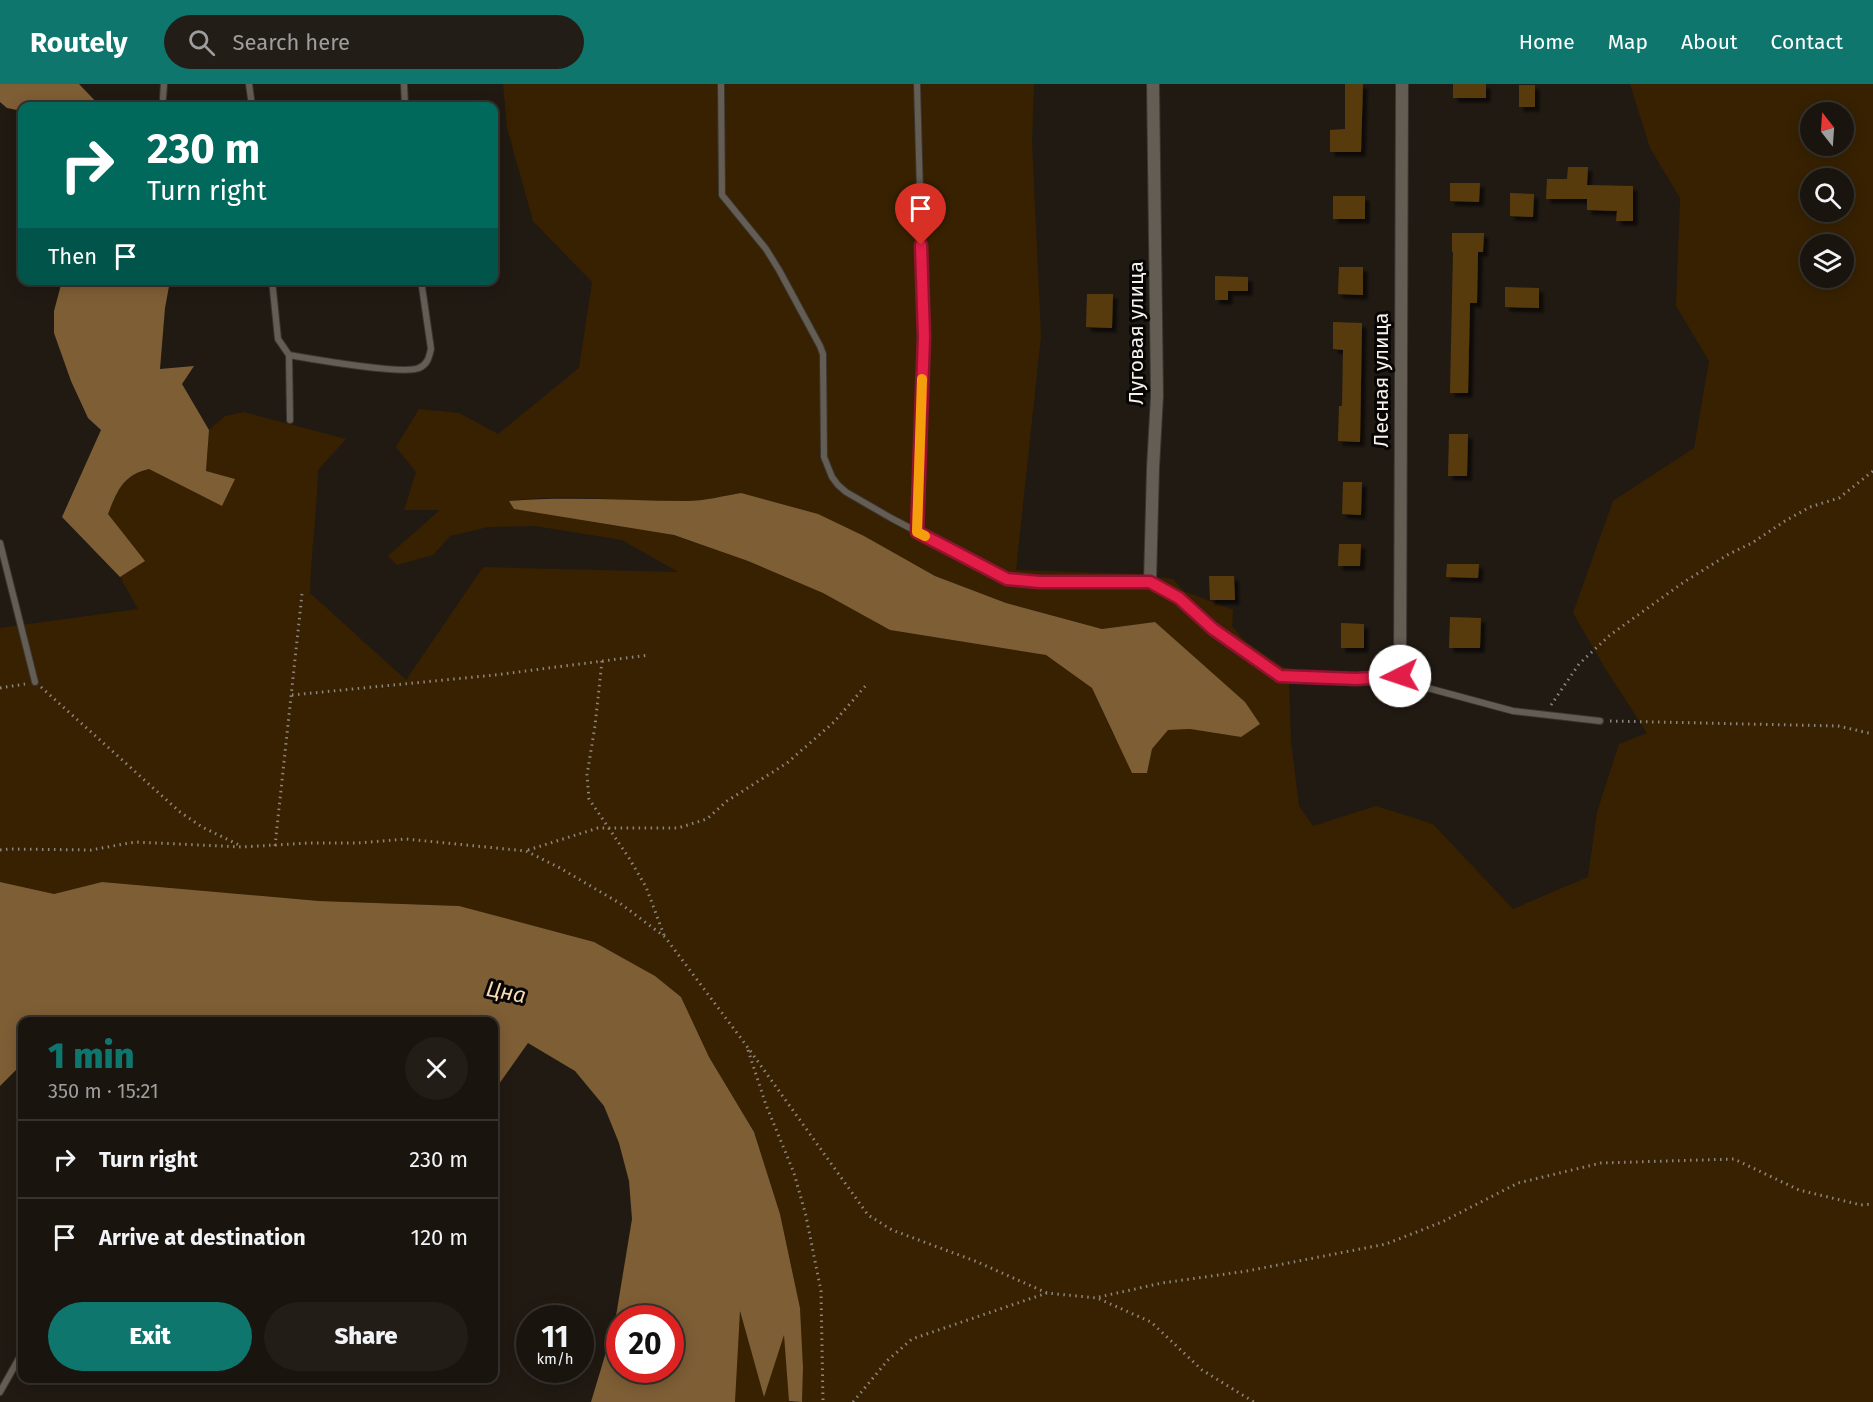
<!DOCTYPE html>
<meta charset="utf-8">
<style>
body{margin:0;font-family:"Fira Sans",sans-serif;background:#221d17;color:#f1f3f6;height:100vh;display:flex;flex-direction:column;font-size:22px;white-space:nowrap}
*{box-sizing:border-box;margin:0}
p{font-size:20px;color:#9f9e9e}
.icon{flex:none;width:33px;height:33px;fill:none;stroke:currentColor;stroke-width:2;stroke-linecap:round;stroke-linejoin:round}
.map{position:relative;flex:1;overflow:hidden}
.panel{position:absolute;left:18px;top:933px;width:480px;height:366px;display:flex;flex-direction:column;background:#19140e;border-radius:12px;box-shadow:0 3px 15px #0003,0 0 0 2px #37332e}
.panel>*{flex:none}
.top-card{position:absolute;left:18px;top:18px;width:480px;height:183px;border-radius:12px;box-shadow:0 3px 15px #0003,0 0 0 2px #37332e;background:#00695c;color:#fff;overflow:hidden}
.needle{width:39px;rotate:343deg}
.controls{position:absolute;left:1800px;top:18px;display:grid;gap:12px}
.controls a{display:grid;place-items:center;width:54px;height:54px;border-radius:50%;background:#19140e;box-shadow:0 3px 15px #0003,0 0 0 2px #37332e;font-size:30px}
.speed{position:absolute;left:516px;top:1221px;display:flex;gap:12px;font-size:30px;font-weight:700;text-align:center}
.speed>*{display:grid;place-content:center;width:78px;height:78px;border-radius:50%;background:#19140e;box-shadow:0 3px 15px #0003,0 0 0 2px #37332e;line-height:1}
.speed small{font-size:15px;font-weight:400}
.speed .limit{border:9px solid #d22;background:#fff;color:#111}
.pin{position:absolute;display:grid;place-items:center;width:51px;height:51px;color:#fff;margin:-62px -26px;border-radius:50% 50% 50% 0;rotate:-45deg;box-shadow:0 0 6px #0007}
.pin .icon{rotate:45deg}
.me{position:absolute;width:66px;margin:-33px;rotate:266deg;stroke-linejoin:round;filter:drop-shadow(0 0 4px #0008)}
.turn{display:flex;align-items:center;gap:21px;height:126px;padding:0 30px;font-size:27px}
.turn .icon{width:78px;height:78px;stroke-width:2.5}
.turn b{display:block;font-size:42px;line-height:51px}
.then{display:flex;align-items:center;height:57px;padding:0 30px;background:#0003;gap:12px;font-size:22px}
.round{display:grid;place-items:center;flex:none;width:63px;height:63px;border-radius:32px;background:#221d17}
.headline{display:flex;align-items:center;justify-content:space-between;height:102px;padding:0 30px}
h1{font-size:36px;font-weight:800;line-height:45px;color:#0f766e}
.action{display:flex;gap:12px;margin-top:auto;padding:12px 30px}
.action a{flex:1;height:69px;border-radius:36px;background:#0f766e;color:#fff;font-size:24px;font-weight:800;line-height:69px;text-align:center}
.action a+a{background:#221d17;color:#f1f3f6}
ul{padding:0;list-style:none}
li{display:flex;align-items:center;gap:18px;height:78px;padding:0 30px;border-top:2px solid #37332e}
li div{flex:1}
li b{display:block;font-size:22px}
li em{font-style:normal}
header{display:flex;align-items:center;gap:36px;box-sizing:border-box;height:84px;padding:0 30px;background:#0f766e;color:#fff}
header strong{font-size:28px}
nav{display:flex;gap:33px;margin-inline-start:auto;font-size:21px}
.search{width:420px;height:54px;background:#221d17;display:flex;align-items:center;gap:15px;box-sizing:border-box;padding:0 21px;border-radius:33px;color:#9f9e9e;font-size:22px}
.map>svg:first-child{display:block}
</style>
<header>
<strong>Routely</strong>
<div class="search"><svg class="icon" aria-label="search" viewBox="0 0 24 24"><circle cx="10" cy="10" r="6"/><path d="M15 15l6 6"/></svg>Search here</div>
<nav><a>Home</a><a>Map</a><a>About</a><a>Contact</a></nav>
</header>
<div class="map">
<svg width="1873" height="1318" viewBox="0 0 1873 1318">
<defs>
<filter id="shadow"><feDropShadow dx="4.5" dy="4.5" stdDeviation="1.5" flood-color="#0009"/></filter>
</defs>
<rect width="100%" height="100%" fill="#211a13"/>
<g fill="#372101" fill-rule="evenodd">
<path d="M503,0H1034L1032,59L1041,252L1016,486L1137,490L1173,495L1184,507L1233,526L1232,542L1244,556L1283,583L1302,587L1289,600L1291,659L1299,722L1313,742L1376,722L1433,740L1513,825L1588,793L1597,728L1619,660L1647,649L1605,584L1573,529L1613,417L1694,364L1709,277L1676,222L1680,114L1650,64L1630,0H1873V1318H802L803,1283L800,1224L780,1130L754,1048L709,973L681,913L459,822L319,817L102,798L54,810L0,798V544L138,525L120,493L144,477L108,430C117,407 123,392 149,385L222,422L234,395L206,387L209,346L225,332L244,328L346,355L318,386C317,427 311,467 310,509L406,596L483,483L678,488L622,456L535,442L488,443L450,452L433,471L397,481L388,472L440,426H404L416,388L396,363L419,325L459,329L498,350L579,284L592,198L533,137L507,44ZM1810,28H1844V62H1810ZM1810,94H1844V128H1810ZM1810,160H1844V194H1810ZM733,410L912,479L935,492L1006,519L1102,545L1155,538L1188,568L1241,653L1190,645L1168,646L1152,665L1147,689L1114,652L1092,604L1046,571L890,546L823,509L748,477L673,451L515,425L510,417C568,408 628,419 687,417C702,417 718,413 733,410Z"/>
<polygon points="739,1225 764,1312 784,1249 790,1318 735,1318"/>
</g>
<g fill="#7e5e35" fill-rule="evenodd">
<polygon points="0,0 79,0 100,22 22,22 22,27 7,24 0,18"/>
<path d="M62,197H170L165,224L160,285L194,282L182,300L209,346L206,387L235,395L222,422L149,385C123,391 117,407 108,430L145,477L120,493L62,433L101,346L88,334L71,297L54,249V227Z"/>
<path d="M741,409L818,430L864,452L935,492L1006,519L1102,545L1155,538L1245,618L1260,640L1241,653L1190,645L1168,646L1152,665L1147,689H1132L1092,604L1046,571L890,546L823,509L748,477L674,451L514,425L509,417C569,412 627,417 686,417C704,417 723,412 741,409Z"/>
<path d="M0,798L54,810L102,798L319,817L459,822L594,858L655,892L681,913L709,973L754,1048L780,1130L800,1224L803,1283L802,1318L789,1317L784,1251L764,1313L740,1227L735,1318H591L615,1238L632,1135L629,1097L619,1059L604,1022L575,987L528,959L494,1007V938H341L263,934L177,938H22V980L0,1002ZM620,1234H670V1286H620Z"/>
</g>
<g fill="#593b10" filter="url(#shadow)">
<polygon points="1345,0 1363,0 1361,68 1330,68 1330,46 1345,45"/>
<rect x="1453" y="0" width="33" height="14"/>
<rect x="1519" y="1" width="16" height="22"/>
<polygon points="1568,83 1588,83 1587,101 1633,102 1633,137 1616,137 1617,127 1587,126 1587,115 1546,115 1547,95 1567,95"/>
<polygon points="1450,99 1480,99 1479,118 1450,117"/>
<polygon points="1510,109 1534,110 1533,133 1510,132"/>
<rect x="1333" y="112" width="32" height="23"/>
<polygon points="1452,149 1484,149 1483,168 1478,168 1477,219 1470,219 1468,309 1450,309 1453,168 1452,168"/>
<polygon points="1339,183 1363,183 1363,211 1338,210"/>
<polygon points="1215,192 1248,193 1248,207 1228,207 1228,216 1215,216"/>
<polygon points="1505,203 1539,204 1539,224 1505,223"/>
<polygon points="1087,210 1113,210 1112,244 1086,243"/>
<polygon points="1333,238 1362,239 1360,358 1338,357 1339,322 1342,322 1343,266 1333,265"/>
<polygon points="1449,350 1468,350 1467,392 1448,392"/>
<polygon points="1343,398 1362,398 1361,431 1342,430"/>
<polygon points="1339,460 1361,460 1360,482 1338,482"/>
<polygon points="1447,480 1479,480 1478,494 1446,493"/>
<polygon points="1209,492 1234,492 1235,516 1210,516"/>
<polygon points="1450,533 1481,534 1480,564 1449,564"/>
<polygon points="1341,539 1364,540 1364,564 1341,564"/>
</g>
<g fill="none" stroke-linecap="round" stroke-linejoin="round">
<g stroke="#393531" stroke-width="8">
<g id="service">
<polyline points="249,0 252,22"/>
<polyline points="404,0 405,22"/>
<polyline points="721,0 722,111 766,165 779,186 820,262 823,270 824,373 832,393 838,401 846,408 891,434 1007,495 1039,498 1150,498 1179,514 1213,545 1280,592 1356,595 1400,592 1424,603 1513,627 1600,637"/>
<polyline points="163,14 164,0"/>
<path d="M272,196L278,255L289,271C312,275 403,291 419,284C428,280 429,273 431,265L421,196"/>
<polyline points="289,271 290,336"/>
<polyline points="917,448 924,253 917,0"/>
<polyline points="0,459 35,598"/>
<polyline points="0,1308 22,1269"/>
</g>
</g>
<g stroke="#393531" stroke-width="14">
<g id="minor">
<polyline points="1150,498 1153,384 1157,312 1153,0"/>
<polyline points="1400,592 1402,0"/>
</g>
</g>
<g stroke="#8c8680" stroke-width="3" stroke-dasharray="1.5 4.5" stroke-linecap="butt">
<polyline points="602,577 595,642 587,691 589,715 629,774 646,803 664,851"/>
<polyline points="41,603 180,728 202,743 239,761"/>
<polyline points="0,604 25,600"/>
<polyline points="292,611 495,591 649,571"/>
<polyline points="1551,621 1579,580 1610,551 1684,498 1729,470 1752,459 1785,437 1810,423 1839,414 1873,387"/>
<polyline points="1610,637 1838,642 1873,650"/>
<polyline points="275,762 302,510"/>
<polyline points="0,766 9,765 91,766 135,758 242,763 308,759 358,759 406,755 526,767 560,784 621,820 665,853 746,961 868,1131 892,1146 975,1177 1047,1209 1097,1214 1151,1238 1202,1286 1254,1318"/>
<polyline points="528,766 598,744 678,744 707,735 727,717 787,679 834,638 868,599"/>
<polyline points="748,966 766,1021 794,1089 806,1132 821,1207 823,1318"/>
<polyline points="1099,1213 1162,1199 1247,1187 1386,1160 1442,1138 1518,1099 1601,1079 1734,1075 1799,1106 1861,1121 1873,1120"/>
<polyline points="853,1318 888,1276 912,1255 1047,1209"/>
</g>
<use href="#service" stroke="#645d54" stroke-width="6"/>
<use href="#minor" stroke="#645d54" stroke-width="12"/>
</g>
<g fill="none" stroke-linecap="round" stroke-linejoin="round">
<g stroke="#92132f" stroke-width="15">
<polyline id="route" points="921,161 924,253 917,448 1007,495 1039,498 1150,498 1179,514 1213,545 1280,592 1356,595 1400,592"/>
</g>
<use href="#route" stroke="#e11d48" stroke-width="10"/>
<polyline stroke="#f59e0b" stroke-width="10" points="922,295 917,448 925,452"/>
</g>
<g text-anchor="middle" dominant-baseline="central" stroke-width="6" stroke-linejoin="round" paint-order="stroke">
<g font-size="21" fill="#f5f1ec" stroke="#080604">
<text transform="translate(1136 249) rotate(-90)">Луговая улица</text>
<text transform="translate(1381 296) rotate(-90)">Лесная улица</text>
</g>
<g font-size="22" font-style="italic" fill="#f8d9b3" stroke="#080604">
<text transform="translate(506 908) rotate(11)">Цна</text>
</g>
</g>
</svg>
<div class="controls">
<a><svg class="needle" viewBox="-14 -14 28 28"><path d="M0-13l5 13h-10z" fill="#e53935"/><path d="M0 13l5-13h-10z" fill="#9f9e9e"/></svg></a>
<a><svg class="icon" aria-label="search" viewBox="0 0 24 24"><circle cx="10" cy="10" r="6"/><path d="M15 15l6 6"/></svg></a>
<a><svg class="icon" aria-label="layers" viewBox="0 0 24 24"><path d="M12 4l9 5-9 5-9-5zM3 14l9 5 9-5"/></svg></a>
</div>
<div class="speed"><div>11<small>km/h</small></div><div class="limit">20</div></div>
<div class="pin" style="left:921px;top:161px;background:#d93025"><svg class="icon" aria-label="arrive" viewBox="0 0 24 24"><path d="M6 21V4h12l-3 4 3 4H6"/></svg></div>
<svg class="me" style="left:1400px;top:592px" viewBox="-20 -20 40 40"><circle r="19" fill="#fff"/><path d="M0-13L10 11 0 6-10 11z" fill="#e11d48"/></svg>
<div class="top-card">
<div class="turn"><svg class="icon" aria-label="right" viewBox="0 0 24 24"><path d="M7 20v-9h11M14 6l5 5-5 5"/></svg><div><b>230 m</b>Turn right</div></div>
<div class="then">Then<svg class="icon" aria-label="arrive" viewBox="0 0 24 24"><path d="M6 21V4h12l-3 4 3 4H6"/></svg></div>
</div>
<section class="panel">
<div class="headline"><div><h1>1 min</h1><p>350 m · 15:21</p></div><a class="round"><svg class="icon" aria-label="close" viewBox="0 0 24 24"><path d="M6 6l12 12M18 6L6 18"/></svg></a></div>
<ul>
<li><svg class="icon" aria-label="right" viewBox="0 0 24 24"><path d="M7 20v-9h11M14 6l5 5-5 5"/></svg><div><b>Turn right</b></div><em>230 m</em></li>
<li><svg class="icon" aria-label="arrive" viewBox="0 0 24 24"><path d="M6 21V4h12l-3 4 3 4H6"/></svg><div><b>Arrive at destination</b></div><em>120 m</em></li>
</ul>
<div class="action"><a>Exit</a><a>Share</a></div>
</section>
</div>
